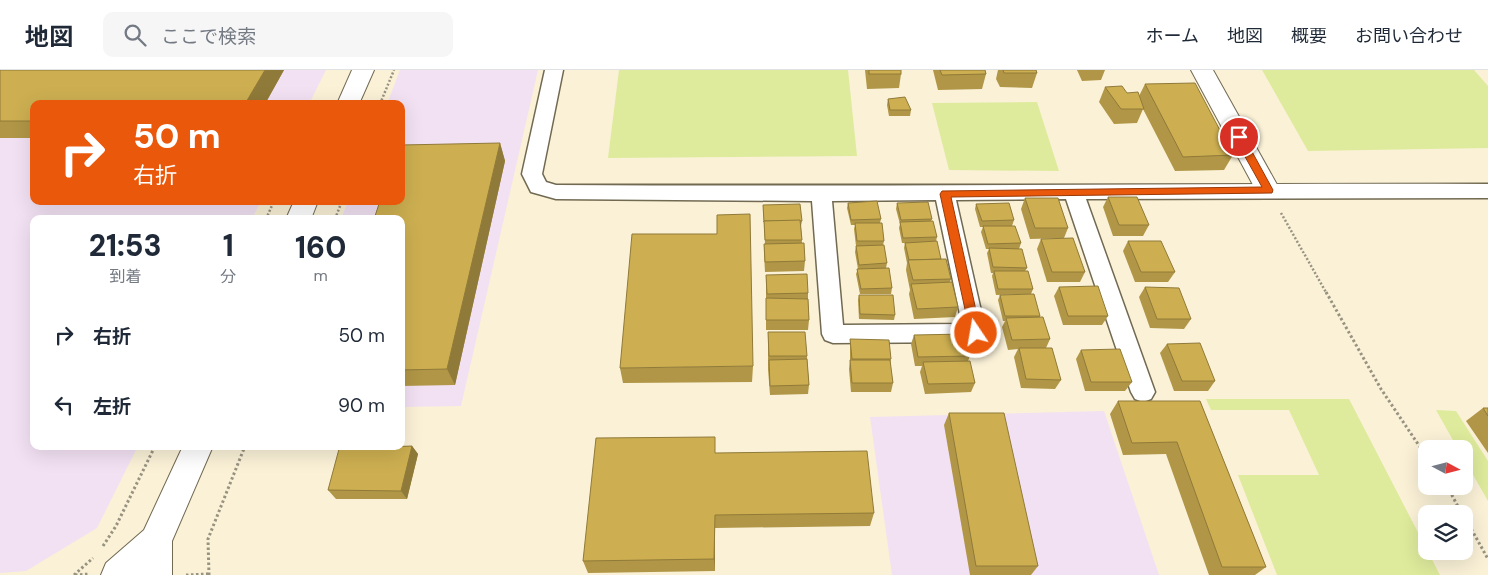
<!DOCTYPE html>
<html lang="ja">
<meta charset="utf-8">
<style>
body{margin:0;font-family:"DM Sans","Noto Sans JP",sans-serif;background:#f6f6f7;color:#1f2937;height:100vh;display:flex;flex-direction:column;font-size:19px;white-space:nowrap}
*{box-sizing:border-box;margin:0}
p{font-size:16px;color:#747a83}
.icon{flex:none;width:28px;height:28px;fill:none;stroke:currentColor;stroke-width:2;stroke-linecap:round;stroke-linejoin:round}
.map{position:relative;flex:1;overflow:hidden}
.side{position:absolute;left:30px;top:145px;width:375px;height:235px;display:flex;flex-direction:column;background:#fff;border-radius:10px;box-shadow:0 5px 20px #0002}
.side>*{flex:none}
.guide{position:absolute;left:30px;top:30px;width:375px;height:105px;border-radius:10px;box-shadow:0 5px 20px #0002;background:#ea580c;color:#fff;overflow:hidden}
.needle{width:32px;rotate:97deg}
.controls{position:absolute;left:1418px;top:370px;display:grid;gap:10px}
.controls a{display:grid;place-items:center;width:55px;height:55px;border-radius:10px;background:#fff;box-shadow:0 5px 20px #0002;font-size:25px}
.pin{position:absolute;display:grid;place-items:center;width:42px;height:42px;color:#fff;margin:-21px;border:2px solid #fff;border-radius:50%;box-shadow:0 1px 5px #0007}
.me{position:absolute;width:55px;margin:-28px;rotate:348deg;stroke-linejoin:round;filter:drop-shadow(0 0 4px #0008)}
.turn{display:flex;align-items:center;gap:18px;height:105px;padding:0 20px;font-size:22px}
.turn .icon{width:65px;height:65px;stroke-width:2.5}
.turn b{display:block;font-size:35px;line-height:42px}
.eta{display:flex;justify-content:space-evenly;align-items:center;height:85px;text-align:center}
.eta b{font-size:30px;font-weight:800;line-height:35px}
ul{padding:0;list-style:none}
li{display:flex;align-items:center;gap:15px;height:70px;padding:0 20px}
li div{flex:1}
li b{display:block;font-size:19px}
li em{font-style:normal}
header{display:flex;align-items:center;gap:30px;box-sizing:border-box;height:70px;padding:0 25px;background:#fff;border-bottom:1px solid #e0e1e3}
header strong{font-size:24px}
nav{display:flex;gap:28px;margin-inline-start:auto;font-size:18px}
.search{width:350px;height:45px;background:#f6f6f7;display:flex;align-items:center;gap:12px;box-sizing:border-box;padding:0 18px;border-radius:10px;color:#747a83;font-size:19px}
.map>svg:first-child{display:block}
</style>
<header>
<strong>地図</strong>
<div class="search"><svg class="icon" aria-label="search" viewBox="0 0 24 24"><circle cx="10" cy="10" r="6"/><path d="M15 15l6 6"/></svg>ここで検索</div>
<nav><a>ホーム</a><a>地図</a><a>概要</a><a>お問い合わせ</a></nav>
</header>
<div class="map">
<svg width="1488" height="505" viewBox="0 0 1488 505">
<rect width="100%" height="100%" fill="#faf1d7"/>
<g fill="#f2e1f3">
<polygon points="0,0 326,0 309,34 34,34 34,131 261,131 252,149 34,149 34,376 138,376 97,458 26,501 0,503"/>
<polygon points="400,0 538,0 461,336 401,337 401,149 341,149 348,131 401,131 401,34 387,34"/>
<polygon points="1104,341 1159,505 892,505 870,347"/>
</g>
<g fill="#deeb9c">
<polygon points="619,0 848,0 857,86 608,88"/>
<polygon points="1262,0 1474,0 1488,16 1488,78 1308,81"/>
<polygon points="1037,32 1059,101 949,100 932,33"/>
<polygon points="1206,329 1349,329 1440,505 1277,505 1238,405 1319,405 1289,340 1211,340"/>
<polygon points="1436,340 1456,341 1488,391 1488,431 1464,389 1464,379 1458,379"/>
</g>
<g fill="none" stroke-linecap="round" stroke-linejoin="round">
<g stroke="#716951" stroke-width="3">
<path id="minor" d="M545,0H563L542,104L546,112L556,115C867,117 1177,113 1488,114V128L1086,129L1155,322L1151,329L1143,332L1135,329L1131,322L1066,129L956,130L986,263L983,269L975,272L833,273L825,270L822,264L812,131L556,129L531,122L522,104ZM936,130L962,254L843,255L832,131Z"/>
</g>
<g stroke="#716951" stroke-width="2">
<g id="tertiary">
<polygon points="352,0 374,0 359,34 337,34"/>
<polygon points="1191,0 1213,0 1280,120 1277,126 1268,128 1259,126"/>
<polygon points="294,131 318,131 311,149 286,149"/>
<polygon points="183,376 213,376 172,471 172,505 101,505 106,493 144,460"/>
</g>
</g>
<g stroke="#989280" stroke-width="2.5" stroke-dasharray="2 2" stroke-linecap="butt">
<polyline points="380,34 394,0"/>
<polyline points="1281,143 1327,224"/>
<polyline points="266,149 274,131"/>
<polyline points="335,149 342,131"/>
</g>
<g stroke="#989280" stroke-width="3" stroke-dasharray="2.5 2.5" stroke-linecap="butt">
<polyline points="1326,222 1381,319 1426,386"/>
<polyline points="1447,416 1462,444"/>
<polyline points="1464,446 1488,489"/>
<polyline points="103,476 116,456 155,376"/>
<polyline points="74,505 93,488"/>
<polyline points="75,505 90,504"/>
<polyline points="186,505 208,504"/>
<polyline points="209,505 208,469 245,376"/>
</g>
<use href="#minor" fill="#fff" fill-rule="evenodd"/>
<use href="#tertiary" fill="#fff" fill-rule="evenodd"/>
</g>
<g fill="#b09646">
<polygon points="0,0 284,0 265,34 34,34 34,68 0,68"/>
<polygon points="865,0 901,0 901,4 899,18 867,19"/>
<polygon points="933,0 985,0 986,4 982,19 938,20"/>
<polygon points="998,0 1036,0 1037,3 1032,18 1000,17 996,9"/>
<polygon points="1077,0 1105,0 1101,10 1082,11"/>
<polygon points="1145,14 1233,85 1224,100 1175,101 1143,39 1137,53 1114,54 1099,32 1105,17 1139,26"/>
<polygon points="888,29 911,40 910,46 889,46 887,35"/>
<polygon points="500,73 505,91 455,315 401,316 401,149"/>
<polygon points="1108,127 1149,155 1143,166 1113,166 1103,137"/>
<polygon points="1025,128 1068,158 1064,168 1030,169 1021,139"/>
<polygon points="848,133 881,149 880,153 884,171 883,175 887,193 886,198 892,218 891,224 860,224 856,204 858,199 855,182 856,176 854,159 855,155 851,155 847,138"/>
<polygon points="897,133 932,149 931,151 937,167 936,171 941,189 951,209 950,212 958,237 955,247 914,249 909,224 910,220 906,200 907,193 904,178 905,173 902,173 899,158 900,154 896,139"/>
<polygon points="976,134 1014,150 1012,156 1021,173 1019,179 1027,198 1025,201 1033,219 1031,224 996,225 992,206 993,203 991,203 987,183 989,179 986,179 981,162 983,157 980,157 975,139"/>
<polygon points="763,135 802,151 801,156 802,173 805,191 804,201 765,202 764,184 764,174 765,174"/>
<polygon points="1041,169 1085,202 1080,212 1047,212 1037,179"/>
<polygon points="1128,171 1175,202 1168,212 1135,212 1123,181"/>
<polygon points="766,205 808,223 808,229 809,250 808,260 766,260"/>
<polygon points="1059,217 1108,246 1102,255 1063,255 1054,226"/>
<polygon points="1145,217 1191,249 1184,259 1150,258 1139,227"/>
<polygon points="859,225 895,245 894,250 859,249 858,230"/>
<polygon points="1000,225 1040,246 1040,247 1050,269 1046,278 1061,310 1055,319 1021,318 1014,287 1018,279 1008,280 1002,257 1005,251 1003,251 998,230"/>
<polygon points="768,262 807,286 809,315 808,324 770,325 768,299"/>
<polygon points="914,265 970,286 968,291 975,313 971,322 925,324 920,302 922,296 915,296 911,274"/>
<polygon points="850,269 891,289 890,294 893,313 891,322 851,322 849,299 850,290"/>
<polygon points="1167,274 1215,311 1208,321 1174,321 1160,283"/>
<polygon points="1081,280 1132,312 1125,321 1085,321 1076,289"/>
<polygon points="753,296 752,312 623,313 620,298"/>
<polygon points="1118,331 1200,331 1266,497 1255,505 1209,505 1166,384 1123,385 1110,344"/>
<polygon points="1483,338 1488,338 1488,383 1466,351"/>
<polygon points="949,343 1038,496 1031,505 970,505 944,355"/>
<polygon points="277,376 321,376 320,380 280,379"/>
<polygon points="355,376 388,377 412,376 418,384 407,429 336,429 328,420 355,378"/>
<polygon points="716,383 874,443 870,456 715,458 715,501 588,503 583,491"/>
</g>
<g fill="#907a39">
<polygon points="265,0 284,0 265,34 245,34"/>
<polygon points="500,73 505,91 455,315 447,299"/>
<polygon points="316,376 321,376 320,380"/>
<polygon points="412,376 418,384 407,429 401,421"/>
<polygon points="715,445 715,501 714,489"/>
</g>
<g fill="#cdaf51" stroke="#907a39">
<polygon points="0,0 265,0 245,34 34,34 34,53 31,51 0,51"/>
<rect x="869" y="0" width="32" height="4"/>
<polygon points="940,0 985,0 986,4 942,5"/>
<polygon points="1003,0 1036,0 1037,3 1004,3"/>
<polygon points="1195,13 1233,85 1183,87 1145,14"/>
<polygon points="1122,16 1127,23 1138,22 1144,39 1121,39 1105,17"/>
<polygon points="905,27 911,40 890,40 888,29"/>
<polygon points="500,73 447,299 401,300 401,149 374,149 380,131 401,131 401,75"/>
<polygon points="1108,127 1137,127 1149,155 1119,155"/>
<polygon points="1025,128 1058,128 1068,158 1035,158"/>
<polygon points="877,131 881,149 851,150 848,133"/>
<polygon points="928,132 932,149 901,150 897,133"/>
<polygon points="1009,133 1014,150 982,151 976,134"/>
<polygon points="800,134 802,151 764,151 764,152 763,135"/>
<polygon points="750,144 753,296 620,298 632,164 717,164 717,145"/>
<polygon points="800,150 802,170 765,170 764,151"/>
<polygon points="933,151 937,167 903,168 900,152"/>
<polygon points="855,153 882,153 884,171 857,171"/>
<polygon points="983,156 1015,156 1021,173 988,174"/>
<polygon points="1073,168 1085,202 1052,202 1041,169"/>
<polygon points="937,171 941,189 909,190 905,173"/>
<polygon points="1128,171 1161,171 1175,202 1141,202"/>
<polygon points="804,173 805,191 765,192 764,174"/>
<polygon points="884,175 887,193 859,195 856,176"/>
<polygon points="989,178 1022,179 1027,198 993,197"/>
<polygon points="946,189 951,209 913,210 908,190"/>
<polygon points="889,198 892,218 861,219 857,199"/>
<polygon points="994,201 1028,201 1033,219 998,219"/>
<polygon points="807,204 808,223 767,224 766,205"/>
<polygon points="952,212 958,237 917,239 911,214"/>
<polygon points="1098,216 1108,246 1068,246 1059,217"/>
<polygon points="1145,217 1179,218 1191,249 1157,249"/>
<polygon points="1034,224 1040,246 1005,246 1000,225"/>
<polygon points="859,225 893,225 895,245 860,244"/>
<polygon points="766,228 808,229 809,250 766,250"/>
<polygon points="1043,247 1050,269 1012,270 1006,248"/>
<polygon points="768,262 805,262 807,286 769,286"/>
<polygon points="965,264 970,286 918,287 914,265"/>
<polygon points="850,269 889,270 891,289 852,289"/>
<polygon points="1200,273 1215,311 1182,311 1167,274"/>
<polygon points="1019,278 1052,278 1061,310 1026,309"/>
<polygon points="1120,279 1132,312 1091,312 1081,280"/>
<polygon points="807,289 809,315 770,316 769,290"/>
<polygon points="850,290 890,290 893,313 852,313"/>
<polygon points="970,291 975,313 928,314 923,292"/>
<polygon points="1118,331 1200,331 1266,497 1222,497 1177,372 1132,373"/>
<polygon points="1483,338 1488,338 1488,346"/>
<polygon points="949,343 1004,343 1038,496 976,496"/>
<polygon points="715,367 715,383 867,381 874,443 715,445 714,489 583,491 596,368"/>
<polygon points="355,376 383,376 383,377 354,377"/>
<polygon points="412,376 401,421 328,420 339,379"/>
</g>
<polygon fill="#ea580c" stroke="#983908" points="1239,64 1244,67 1273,120 1272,123 951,127 981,263 980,267 971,267 940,124 942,121 1262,117 1234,67"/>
</svg>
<div class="controls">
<a><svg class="needle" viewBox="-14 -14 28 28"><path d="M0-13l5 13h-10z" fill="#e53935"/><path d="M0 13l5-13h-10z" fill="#747a83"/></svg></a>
<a><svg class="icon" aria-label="layers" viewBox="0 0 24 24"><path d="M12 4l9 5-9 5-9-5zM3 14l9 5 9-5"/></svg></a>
</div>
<div class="pin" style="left:1239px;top:67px;background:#d93025"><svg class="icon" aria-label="arrive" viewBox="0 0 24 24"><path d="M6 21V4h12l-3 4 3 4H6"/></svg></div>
<svg class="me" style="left:976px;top:263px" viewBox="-20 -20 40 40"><circle r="17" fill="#ea580c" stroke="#fff" stroke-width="3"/><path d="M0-11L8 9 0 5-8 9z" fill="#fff"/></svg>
<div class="guide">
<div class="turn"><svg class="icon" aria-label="right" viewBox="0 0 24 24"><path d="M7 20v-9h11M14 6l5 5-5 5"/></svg><div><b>50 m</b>右折</div></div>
</div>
<section class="side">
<div class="eta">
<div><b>21:53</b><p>到着</p></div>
<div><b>1</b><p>分</p></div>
<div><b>160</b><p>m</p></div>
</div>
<ul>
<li><svg class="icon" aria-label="right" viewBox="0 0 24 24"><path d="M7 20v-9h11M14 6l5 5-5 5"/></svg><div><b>右折</b></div><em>50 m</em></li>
<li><svg class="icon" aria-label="left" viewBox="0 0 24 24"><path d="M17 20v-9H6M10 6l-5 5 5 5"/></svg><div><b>左折</b></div><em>90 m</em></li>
</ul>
</section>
</div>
